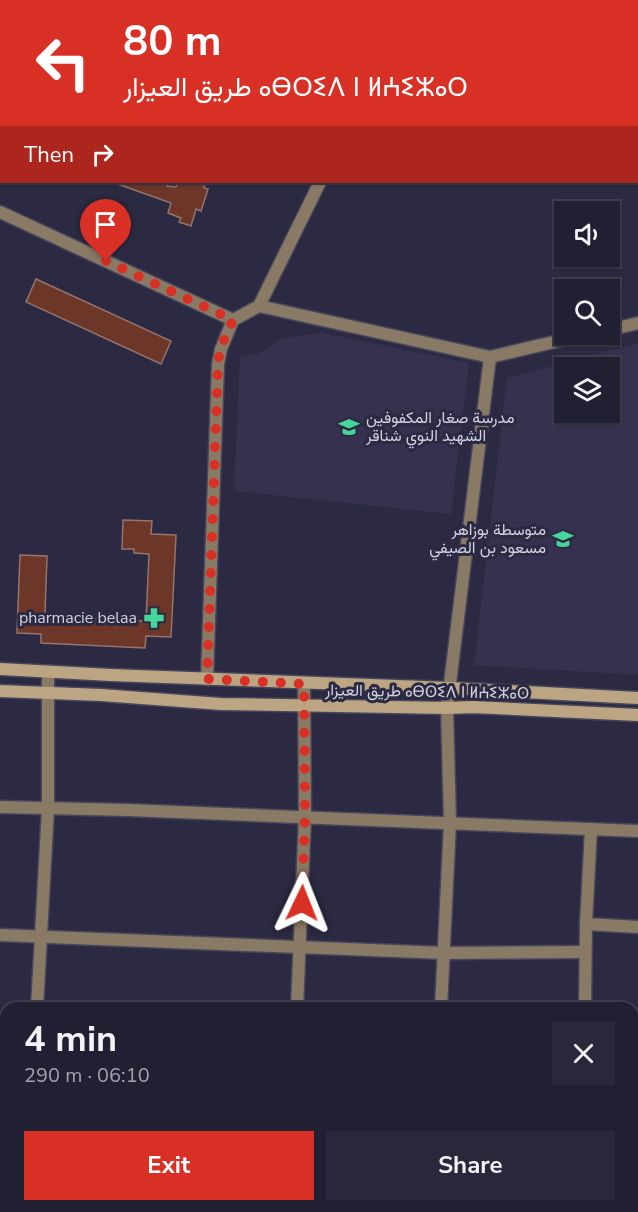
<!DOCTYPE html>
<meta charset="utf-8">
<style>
body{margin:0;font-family:"Nunito Sans",Vazirmatn,"Noto Sans Tifinagh",sans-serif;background:#29283a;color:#f1f3f6;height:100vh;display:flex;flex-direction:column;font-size:22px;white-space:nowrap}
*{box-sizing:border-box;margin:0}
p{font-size:20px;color:#a2a3ac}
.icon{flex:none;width:33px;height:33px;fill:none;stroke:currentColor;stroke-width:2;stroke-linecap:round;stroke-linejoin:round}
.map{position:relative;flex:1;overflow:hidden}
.sheet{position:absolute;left:0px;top:1002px;width:639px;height:210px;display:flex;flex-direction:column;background:#212032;border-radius:18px 18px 0 0;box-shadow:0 2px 4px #0004,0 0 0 2px #3e3e4d}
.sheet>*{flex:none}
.hud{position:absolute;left:0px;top:0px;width:639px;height:183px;box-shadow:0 2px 4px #0004,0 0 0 2px #3e3e4d;background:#d93025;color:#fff;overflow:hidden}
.tools{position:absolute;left:554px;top:201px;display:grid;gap:12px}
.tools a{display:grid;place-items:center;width:66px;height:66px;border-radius:0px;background:#212032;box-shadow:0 2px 4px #0004,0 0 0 2px #3e3e4d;font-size:30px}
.pin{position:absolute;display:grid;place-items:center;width:51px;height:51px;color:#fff;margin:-62px -26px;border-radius:50% 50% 50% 0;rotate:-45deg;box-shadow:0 0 6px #0007}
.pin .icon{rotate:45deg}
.me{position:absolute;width:66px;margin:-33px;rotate:2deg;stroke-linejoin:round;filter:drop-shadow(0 0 4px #0008)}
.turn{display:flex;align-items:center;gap:21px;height:126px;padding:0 24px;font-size:27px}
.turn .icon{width:78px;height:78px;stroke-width:2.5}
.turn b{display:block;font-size:42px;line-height:51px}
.then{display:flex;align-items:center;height:57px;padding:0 24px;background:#0003;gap:12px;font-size:22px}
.round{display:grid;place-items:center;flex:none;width:63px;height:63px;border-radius:0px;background:#29283a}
.overview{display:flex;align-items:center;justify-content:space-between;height:102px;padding:0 24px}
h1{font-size:36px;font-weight:700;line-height:45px}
.primary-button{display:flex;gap:12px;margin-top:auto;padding:12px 24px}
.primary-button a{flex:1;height:69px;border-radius:0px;background:#d93025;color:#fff;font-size:24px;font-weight:700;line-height:69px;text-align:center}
.primary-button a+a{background:#29283a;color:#f1f3f6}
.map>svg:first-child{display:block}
</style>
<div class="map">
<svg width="638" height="1212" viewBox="0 0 638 1212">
<rect width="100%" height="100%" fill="#2c2a42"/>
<g fill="#35314f" fill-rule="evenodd">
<polygon points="323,333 469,363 451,514 234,491 240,357 258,354 282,338"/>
<path d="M638,343V675L474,665L507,378ZM564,368H609V412H564Z"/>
</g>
<g fill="#6c3728" stroke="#94746c" stroke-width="1.5">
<polygon points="38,0 67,0 68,2 39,2"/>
<polygon points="132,0 166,0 131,2"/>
<polygon points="232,0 259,0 231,2"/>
<polygon points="325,0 353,0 356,2 325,2"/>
<polygon points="112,182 169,182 167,186 176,187 178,182 205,182 204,188 208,189 201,211 196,209 191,226 179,222 181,218 168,213 171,203"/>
<polygon points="36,279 171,341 161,364 26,302"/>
<polygon points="123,520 152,521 151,534 176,535 171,637 146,636 145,648 41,643 41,634 17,633 20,555 47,556 45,613 59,614 59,617 146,621 149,554 134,553 134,549 122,549"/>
</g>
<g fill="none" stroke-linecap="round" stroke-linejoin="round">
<g stroke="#46455b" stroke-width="15">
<g id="street">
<polyline points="391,0 394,2"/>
<polyline points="186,2 187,0"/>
<polyline points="408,2 409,0"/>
<polyline points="0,212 233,320"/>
<polyline points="259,306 490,357 588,334"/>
<polyline points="609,330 638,323"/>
<polyline points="207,679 218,364 221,349 233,320 259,306 320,182"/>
<polyline points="0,807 128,810 638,831"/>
<polyline points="586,924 638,927"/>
<polyline points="0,935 444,953 585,952"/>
<polyline points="37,1008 48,808 48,672"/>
<polyline points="297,1008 305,816 304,684"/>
<polyline points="441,1008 450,822 447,708 490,357"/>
<polyline points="585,1008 586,924 591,829"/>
<polyline points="0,1021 6,1022"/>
<polyline points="0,1117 6,1117"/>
<polyline points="633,1133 638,1133"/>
</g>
</g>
<g stroke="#46455b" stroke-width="15">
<g id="secondary">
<polyline points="0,669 111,675 449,688 638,698"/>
<polyline points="0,691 101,695 221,704 447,708 473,707 638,715"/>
</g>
</g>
<use href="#street" stroke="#897a65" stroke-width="12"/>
<use href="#secondary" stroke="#bca583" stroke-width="12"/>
</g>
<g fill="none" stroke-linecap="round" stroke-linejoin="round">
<polyline stroke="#d93025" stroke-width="10" stroke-dasharray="0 18" points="106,261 233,320 220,349 218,364 207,679 304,684 305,816 302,903"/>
</g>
<defs>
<g id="school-bare" transform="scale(1.62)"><path d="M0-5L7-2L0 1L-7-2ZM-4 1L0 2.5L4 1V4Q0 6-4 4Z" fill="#48d49d" stroke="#2c2a42" stroke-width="2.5" paint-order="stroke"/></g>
<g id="pharmacy-bare" transform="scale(1.62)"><path d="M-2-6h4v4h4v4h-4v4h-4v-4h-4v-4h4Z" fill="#48d49d" stroke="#2c2a42" stroke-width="2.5" paint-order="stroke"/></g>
</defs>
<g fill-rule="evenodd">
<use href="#school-bare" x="349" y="427"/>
<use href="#school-bare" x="563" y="539"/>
<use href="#pharmacy-bare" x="154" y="618"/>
</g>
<g text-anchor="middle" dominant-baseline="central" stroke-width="6" stroke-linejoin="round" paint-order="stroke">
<g font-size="16" fill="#d1d0df" stroke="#2c2a42" text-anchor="end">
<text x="366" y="418" text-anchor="start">مدرسة صغار المكفوفين<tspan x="366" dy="18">الشهيد النوي شناقر</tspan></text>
<text x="546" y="530">متوسطة بوزاهر<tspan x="546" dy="18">مسعود بن الصيفي</tspan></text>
<text x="137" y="618">pharmacie belaa</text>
</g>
<g font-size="16" fill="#d1d0df" stroke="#2c2a42">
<text transform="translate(427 692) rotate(1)">طريق العيزار ⴰⴱⵔⵉⴷ ⵏ ⵍⵄⵉⵣⴰⵔ</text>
</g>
</g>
</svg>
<div class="tools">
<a><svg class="icon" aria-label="sound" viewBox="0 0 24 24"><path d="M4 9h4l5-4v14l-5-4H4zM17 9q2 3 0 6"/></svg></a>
<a><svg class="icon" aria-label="search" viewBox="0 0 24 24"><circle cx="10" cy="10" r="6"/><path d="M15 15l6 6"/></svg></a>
<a><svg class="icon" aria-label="layers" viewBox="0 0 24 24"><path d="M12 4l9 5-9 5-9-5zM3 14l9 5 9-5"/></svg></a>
</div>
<div class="pin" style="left:106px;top:261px;background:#d93025"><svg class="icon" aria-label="arrive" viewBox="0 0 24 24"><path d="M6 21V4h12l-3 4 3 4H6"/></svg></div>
<svg class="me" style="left:302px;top:903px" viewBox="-20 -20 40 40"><path d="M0-17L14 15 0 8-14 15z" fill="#d93025" stroke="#fff" stroke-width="4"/></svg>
<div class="hud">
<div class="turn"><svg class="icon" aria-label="left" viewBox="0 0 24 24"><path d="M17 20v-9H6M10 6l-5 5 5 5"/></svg><div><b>80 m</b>طريق العيزار ⴰⴱⵔⵉⴷ ⵏ ⵍⵄⵉⵣⴰⵔ</div></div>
<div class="then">Then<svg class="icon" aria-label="right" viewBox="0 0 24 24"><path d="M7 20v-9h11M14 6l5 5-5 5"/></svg></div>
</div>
<section class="sheet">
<div class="overview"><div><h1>4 min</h1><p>290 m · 06:10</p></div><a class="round"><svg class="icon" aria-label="close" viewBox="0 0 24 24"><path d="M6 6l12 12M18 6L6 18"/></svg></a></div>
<div class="primary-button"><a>Exit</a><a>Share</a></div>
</section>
</div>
